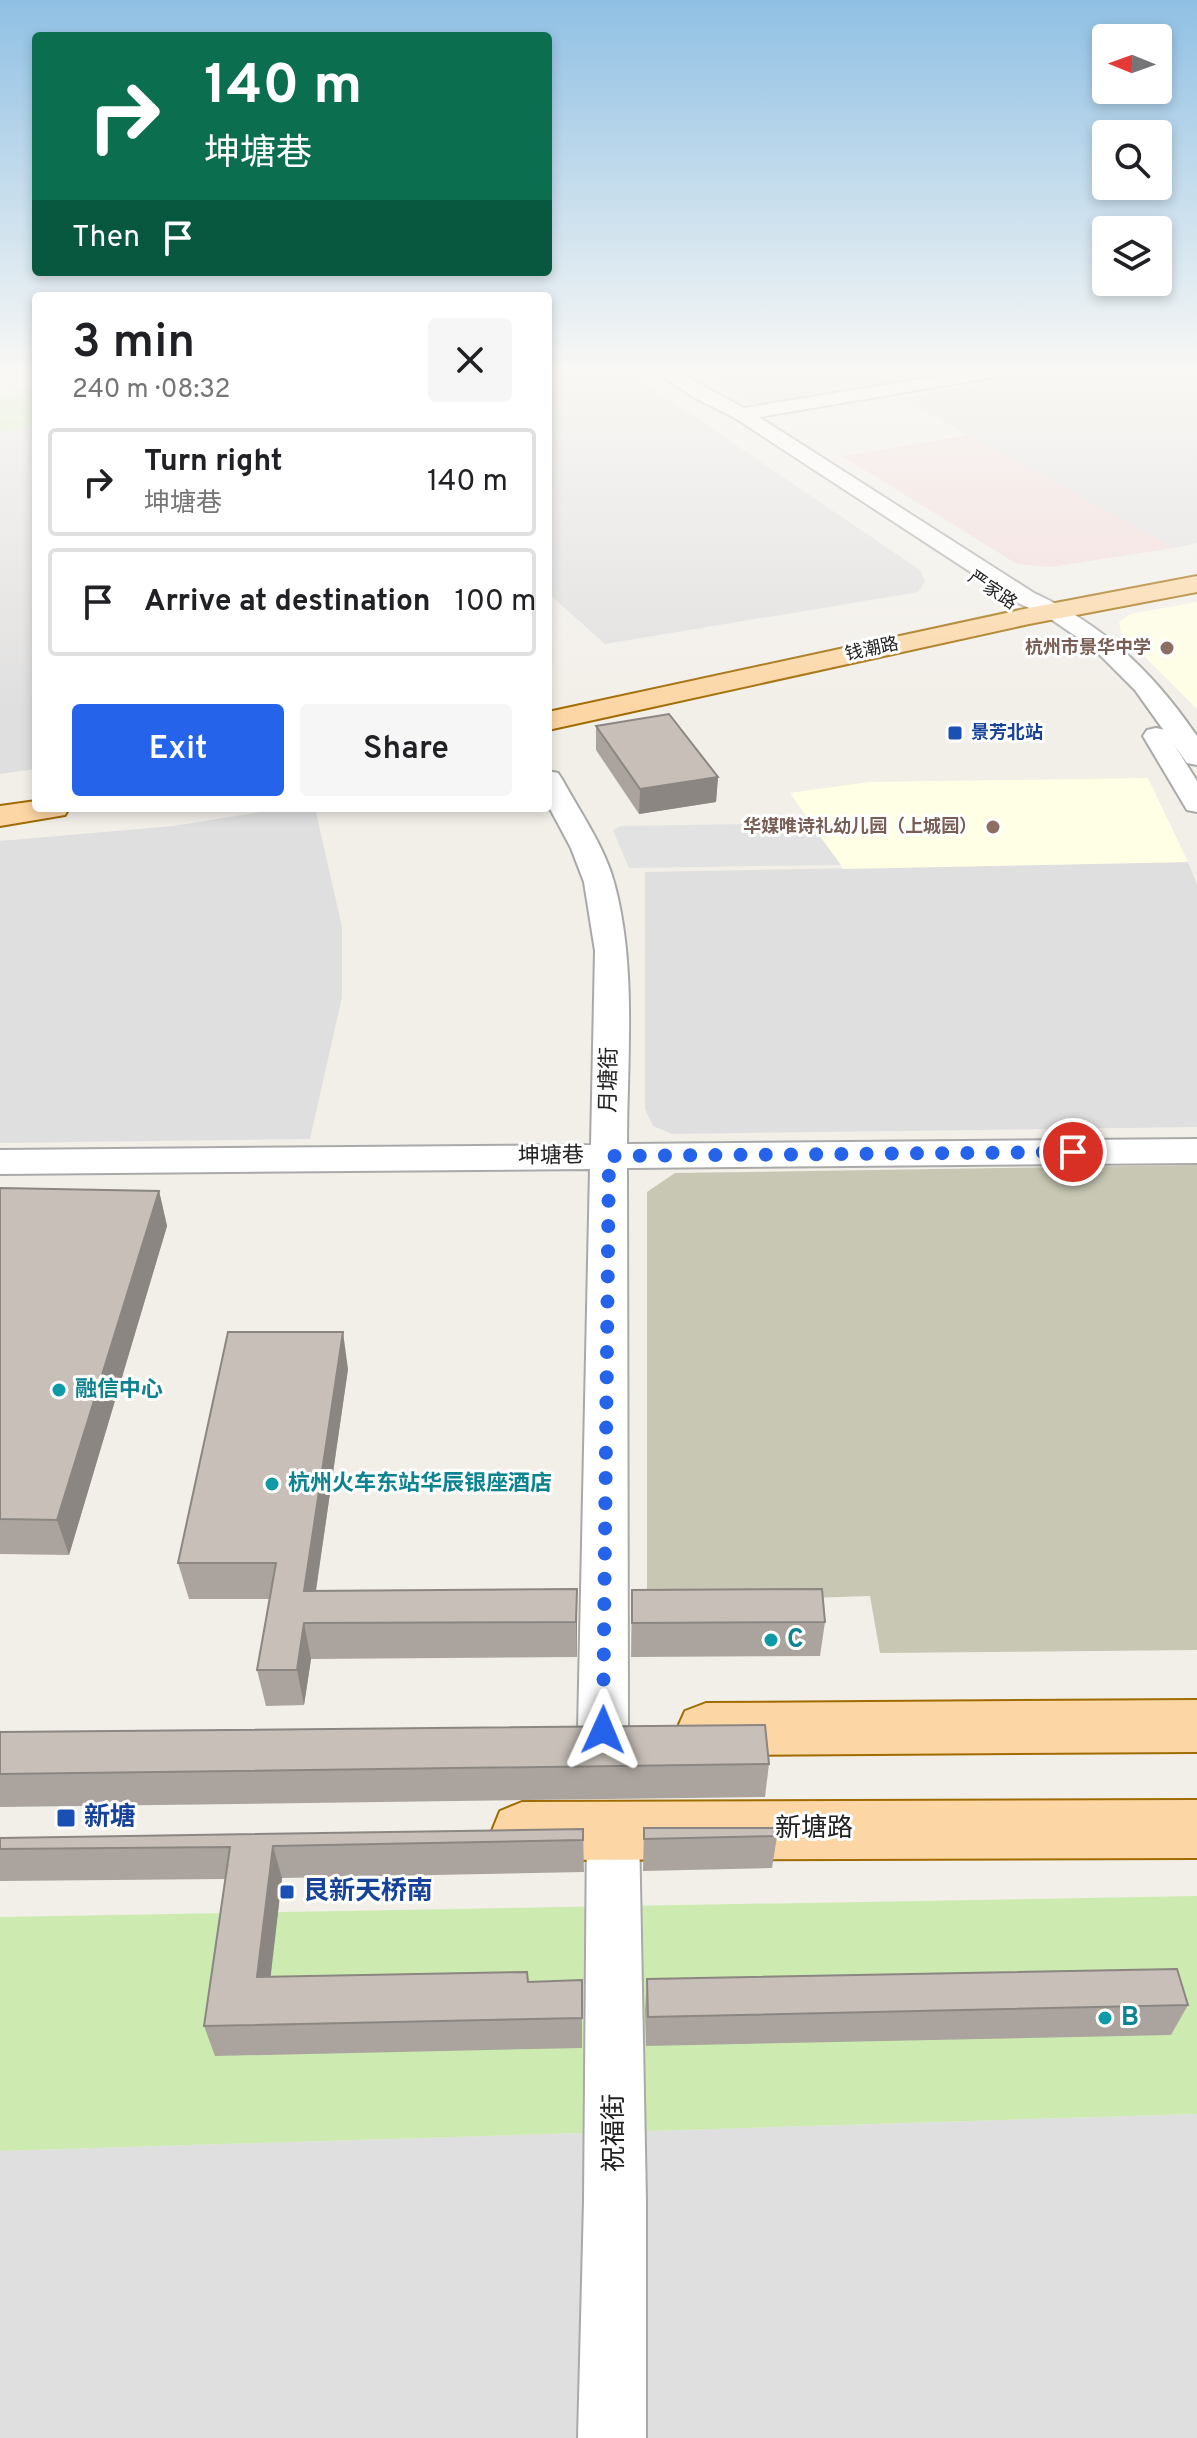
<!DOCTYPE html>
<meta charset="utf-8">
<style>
body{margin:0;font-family:Overpass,"Noto Sans SC",sans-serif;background:#f6f6f6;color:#202124;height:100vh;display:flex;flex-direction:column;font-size:30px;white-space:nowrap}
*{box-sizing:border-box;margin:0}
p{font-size:26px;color:#757577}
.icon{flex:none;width:44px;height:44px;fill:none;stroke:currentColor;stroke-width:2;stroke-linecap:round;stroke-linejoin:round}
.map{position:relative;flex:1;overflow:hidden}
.drawer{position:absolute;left:32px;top:292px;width:520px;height:520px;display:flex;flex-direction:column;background:#fff;border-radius:8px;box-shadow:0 4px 12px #0003}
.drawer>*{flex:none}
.top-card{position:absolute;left:32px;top:32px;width:520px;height:244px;border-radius:8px;box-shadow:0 4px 12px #0003;background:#0b6e4f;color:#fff;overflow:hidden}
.needle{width:52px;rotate:271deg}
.fabs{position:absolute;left:1092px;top:24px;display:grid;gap:16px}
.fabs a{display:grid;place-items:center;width:80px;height:80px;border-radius:8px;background:#fff;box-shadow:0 4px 12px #0003;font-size:40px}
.pin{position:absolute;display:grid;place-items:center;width:68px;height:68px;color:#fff;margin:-34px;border:4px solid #fff;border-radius:50%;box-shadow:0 2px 8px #0007}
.me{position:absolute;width:88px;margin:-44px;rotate:1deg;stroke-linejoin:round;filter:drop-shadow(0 0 6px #0008)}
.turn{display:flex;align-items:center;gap:28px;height:168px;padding:0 40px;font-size:36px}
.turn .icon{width:104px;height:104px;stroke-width:2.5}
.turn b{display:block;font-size:56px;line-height:68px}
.then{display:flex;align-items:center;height:76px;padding:0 40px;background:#0003;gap:16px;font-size:30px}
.round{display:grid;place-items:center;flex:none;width:84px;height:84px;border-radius:8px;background:#f6f6f6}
.summary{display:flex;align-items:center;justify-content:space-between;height:136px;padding:0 40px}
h1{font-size:48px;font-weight:600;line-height:60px}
.button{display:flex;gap:16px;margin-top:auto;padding:16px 40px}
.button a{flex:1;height:92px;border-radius:8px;background:#2563eb;color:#fff;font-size:32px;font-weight:600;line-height:92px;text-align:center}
.button a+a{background:#f6f6f6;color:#202124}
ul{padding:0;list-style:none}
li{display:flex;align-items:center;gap:24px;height:108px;margin:0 16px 12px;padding:0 24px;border:4px solid #e0e0e0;border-radius:8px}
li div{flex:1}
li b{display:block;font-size:30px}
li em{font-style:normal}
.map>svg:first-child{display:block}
</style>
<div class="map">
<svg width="1197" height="2438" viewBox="0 0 1197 2438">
<rect width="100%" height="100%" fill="#f2efe9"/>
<g fill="#e0dfdf">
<polygon points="548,371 627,371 920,570 925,581 918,592 605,644 548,593"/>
<polygon points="699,371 955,371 753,405"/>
<polygon points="1059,371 1197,371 1197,543 1174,548 901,398"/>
<polygon points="36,425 36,769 0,774 0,432"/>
<polygon points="285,808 315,808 342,927 342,997 310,1139 0,1143 0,841 173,826"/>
<polygon points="1188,862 1197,885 1197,1127 672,1134 653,1126 645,1109 645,872"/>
<polygon points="1197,2114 1197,2438 0,2438 0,2151"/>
</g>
<polygon fill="#f2dad9" points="969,435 1174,548 1050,567 1017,564 842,456"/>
<g fill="#ffffe5">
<polygon points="1197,602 1197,709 1121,633 1119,622 1130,614"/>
<polygon points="1148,778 1188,862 843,869 790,793 869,782"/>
</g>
<polygon fill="#c7c7b4" points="1197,1165 1197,1650 880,1653 870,1596 655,1603 647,1592 647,1192 675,1173"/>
<g fill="#cdebb0">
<polygon points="36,387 36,425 0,432 0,393"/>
<polygon points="1197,1896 1197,2114 0,2151 0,1917"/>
</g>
<polygon fill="#e2e2e2" points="810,823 841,865 629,868 613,830 621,826"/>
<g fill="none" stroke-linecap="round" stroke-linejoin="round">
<g stroke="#a9a9a9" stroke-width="4">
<g id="minor">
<path d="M655,371H676L744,408L971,371H1010L1001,376L759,417L1034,593C1102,624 1152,671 1194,732L1197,736V765L1187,763L1135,690L1093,648L1045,615L1018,603L735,418L695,398Z"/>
<polygon points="1156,728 1165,730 1197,781 1197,812 1187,810 1143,736 1147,730"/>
<path d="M548,771L558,773L562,779C580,812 604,846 614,882C637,966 627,1059 627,1144L1197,1139V1163L627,1168L628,1730L621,1746L603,1753L585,1746L578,1730L590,1169L0,1174V1150L591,1145L595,951L584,882L571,848L548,805Z"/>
<polygon points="613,1804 632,1811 639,1829 646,2201 646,2438 578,2438 584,2201 587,1829 594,1811"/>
</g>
</g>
<g stroke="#a06b00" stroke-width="4">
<g id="major">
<polygon points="1197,576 1197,592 1029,624 548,730 548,712 1029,608"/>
<polygon points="36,801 36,808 69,808 65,815 0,826 0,806"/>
<polygon points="1197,1700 1197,1752 706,1755 685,1747 677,1729 685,1711 706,1703"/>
<polygon points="1197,1800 1197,1858 522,1860 500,1851 492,1831 500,1811 522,1802"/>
</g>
</g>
<use href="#minor" fill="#fff" fill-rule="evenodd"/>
<use href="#major" fill="#fcd6a4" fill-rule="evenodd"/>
</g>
<g fill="#aba49e">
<polygon points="596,726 718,777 716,802 639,814 596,750"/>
<polygon points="0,1188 159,1191 167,1226 69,1555 0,1554"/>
<polygon points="348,1369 316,1591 577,1589 577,1657 311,1659 304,1705 266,1706 257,1670 270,1599 189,1599 178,1563"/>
<polygon points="632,1590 825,1622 820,1656 631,1657"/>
<polygon points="0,1732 769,1764 765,1797 0,1807"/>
<polygon points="644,1828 777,1836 772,1868 643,1871"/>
<polygon points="583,1829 584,1872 282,1878 270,1977 528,1982 582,1980 582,2048 215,2056 204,2026 226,1879 0,1881 0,1838"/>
<polygon points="647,1979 1188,2005 1171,2035 646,2046 645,2010"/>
</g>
<g fill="#8b8681">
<polygon points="718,777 716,802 639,814 640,789"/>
<polygon points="159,1191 167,1226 69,1555 57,1520"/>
<polygon points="343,1332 348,1369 311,1623 304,1591"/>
<polygon points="577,1589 577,1657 576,1622"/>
<polygon points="304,1623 311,1659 304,1705 297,1670"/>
<polygon points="273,1846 282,1878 267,2008 257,1977"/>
</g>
<g fill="#c7bfb8" stroke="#8b8681" stroke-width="2">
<polygon points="669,714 718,777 640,789 596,726"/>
<polygon points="0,1188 159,1191 57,1520 0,1519"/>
<polygon points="228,1332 343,1332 304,1591 577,1589 576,1622 304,1623 297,1670 257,1670 276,1563 178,1563"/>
<polygon points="822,1589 825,1622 632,1623 632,1590"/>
<polygon points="765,1725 769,1764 0,1774 0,1732"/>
<polygon points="644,1828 776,1828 777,1836 644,1839"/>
<polygon points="583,1829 583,1840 273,1846 257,1977 527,1972 528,1982 582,1980 582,2018 204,2026 230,1847 0,1849 0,1838"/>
<polygon points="1177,1969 1188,2005 648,2017 647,1979"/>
</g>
<linearGradient id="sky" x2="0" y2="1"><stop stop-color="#8fc0e4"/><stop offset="0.52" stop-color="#f9f8f5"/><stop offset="1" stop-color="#f9f8f5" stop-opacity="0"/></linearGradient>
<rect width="1197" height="712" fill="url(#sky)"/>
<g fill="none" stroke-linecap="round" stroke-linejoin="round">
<polyline stroke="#2563eb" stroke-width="14" stroke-dasharray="0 25.2" points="603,1730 609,1156 1073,1152"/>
</g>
<g fill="#8d6e63" stroke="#fff" stroke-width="3">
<circle cx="1167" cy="648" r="8"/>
<circle cx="993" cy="827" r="8"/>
</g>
<g fill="#1a4fb4" stroke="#fff" stroke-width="3">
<rect x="947" y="725" width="16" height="16" rx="4"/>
<rect x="56" y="1808" width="20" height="20" rx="4"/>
<rect x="279" y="1884" width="16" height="16" rx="4"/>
</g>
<g fill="#0f9aa8" stroke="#fff" stroke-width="3">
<circle cx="59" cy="1390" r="8"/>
<circle cx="272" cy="1484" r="8"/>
<circle cx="771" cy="1640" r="8"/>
<circle cx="1105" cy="2018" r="8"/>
</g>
<g text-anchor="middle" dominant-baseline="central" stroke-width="6" stroke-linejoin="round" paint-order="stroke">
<g font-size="18" fill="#222" stroke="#fff">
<text transform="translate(992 591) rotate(34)">严家路</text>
<text transform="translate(872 650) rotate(-12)">钱潮路</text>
</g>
<g font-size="18" font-weight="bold" fill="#785e54" stroke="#fff" text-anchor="end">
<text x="1151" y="648">杭州市景华中学</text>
<text x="977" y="827">华媒唯诗礼幼儿园（上城园）</text>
</g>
<g font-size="18" font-weight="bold" fill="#164399" stroke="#fff" text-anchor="start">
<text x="971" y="733">景芳北站</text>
</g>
<g font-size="22" fill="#222" stroke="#fff">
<text transform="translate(610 1080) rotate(-89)">月塘街</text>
<text transform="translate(551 1157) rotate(-1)">坤塘巷</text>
</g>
<g font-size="22" font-weight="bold" fill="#0d838f" stroke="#fff" text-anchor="start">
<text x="75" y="1390">融信中心</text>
<text x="288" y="1484">杭州火车东站华辰银座酒店</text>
</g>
<g font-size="26" font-weight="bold" fill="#0d838f" stroke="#fff" text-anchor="start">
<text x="787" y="1640">C</text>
<text x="1121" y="2018">B</text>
</g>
<g font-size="26" font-weight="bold" fill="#164399" stroke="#fff" text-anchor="start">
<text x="84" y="1818">新塘</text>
<text x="303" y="1892">艮新天桥南</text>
</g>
<g font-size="26" fill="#222" stroke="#fff">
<text x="814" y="1829">新塘路</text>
<text transform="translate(615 2133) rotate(-90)">祝福街</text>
</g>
</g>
</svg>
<div class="fabs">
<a><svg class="needle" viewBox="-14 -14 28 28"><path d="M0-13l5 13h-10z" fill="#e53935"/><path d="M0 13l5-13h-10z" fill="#757577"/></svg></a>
<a><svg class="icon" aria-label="search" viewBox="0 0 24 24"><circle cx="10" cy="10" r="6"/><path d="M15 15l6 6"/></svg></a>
<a><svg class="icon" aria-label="layers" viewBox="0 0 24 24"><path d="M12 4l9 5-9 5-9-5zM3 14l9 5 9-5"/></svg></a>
</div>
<div class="pin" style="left:1073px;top:1152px;background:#d93025"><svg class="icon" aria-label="arrive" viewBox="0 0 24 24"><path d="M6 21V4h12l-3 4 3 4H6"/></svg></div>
<svg class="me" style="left:603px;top:1730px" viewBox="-20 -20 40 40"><path d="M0-17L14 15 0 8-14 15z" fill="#2563eb" stroke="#fff" stroke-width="4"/></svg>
<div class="top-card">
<div class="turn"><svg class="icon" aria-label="right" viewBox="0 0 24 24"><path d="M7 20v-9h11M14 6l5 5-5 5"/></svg><div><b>140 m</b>坤塘巷</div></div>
<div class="then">Then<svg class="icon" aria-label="arrive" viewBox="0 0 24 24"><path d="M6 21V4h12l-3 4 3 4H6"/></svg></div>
</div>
<section class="drawer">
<div class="summary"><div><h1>3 min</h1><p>240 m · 08:32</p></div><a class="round"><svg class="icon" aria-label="close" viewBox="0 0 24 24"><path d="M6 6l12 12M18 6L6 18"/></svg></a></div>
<ul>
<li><svg class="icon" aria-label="right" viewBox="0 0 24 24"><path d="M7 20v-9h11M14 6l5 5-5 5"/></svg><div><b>Turn right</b><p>坤塘巷</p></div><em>140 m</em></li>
<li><svg class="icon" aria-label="arrive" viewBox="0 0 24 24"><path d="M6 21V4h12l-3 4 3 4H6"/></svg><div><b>Arrive at destination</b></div><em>100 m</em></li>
</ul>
<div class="button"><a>Exit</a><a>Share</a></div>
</section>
</div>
